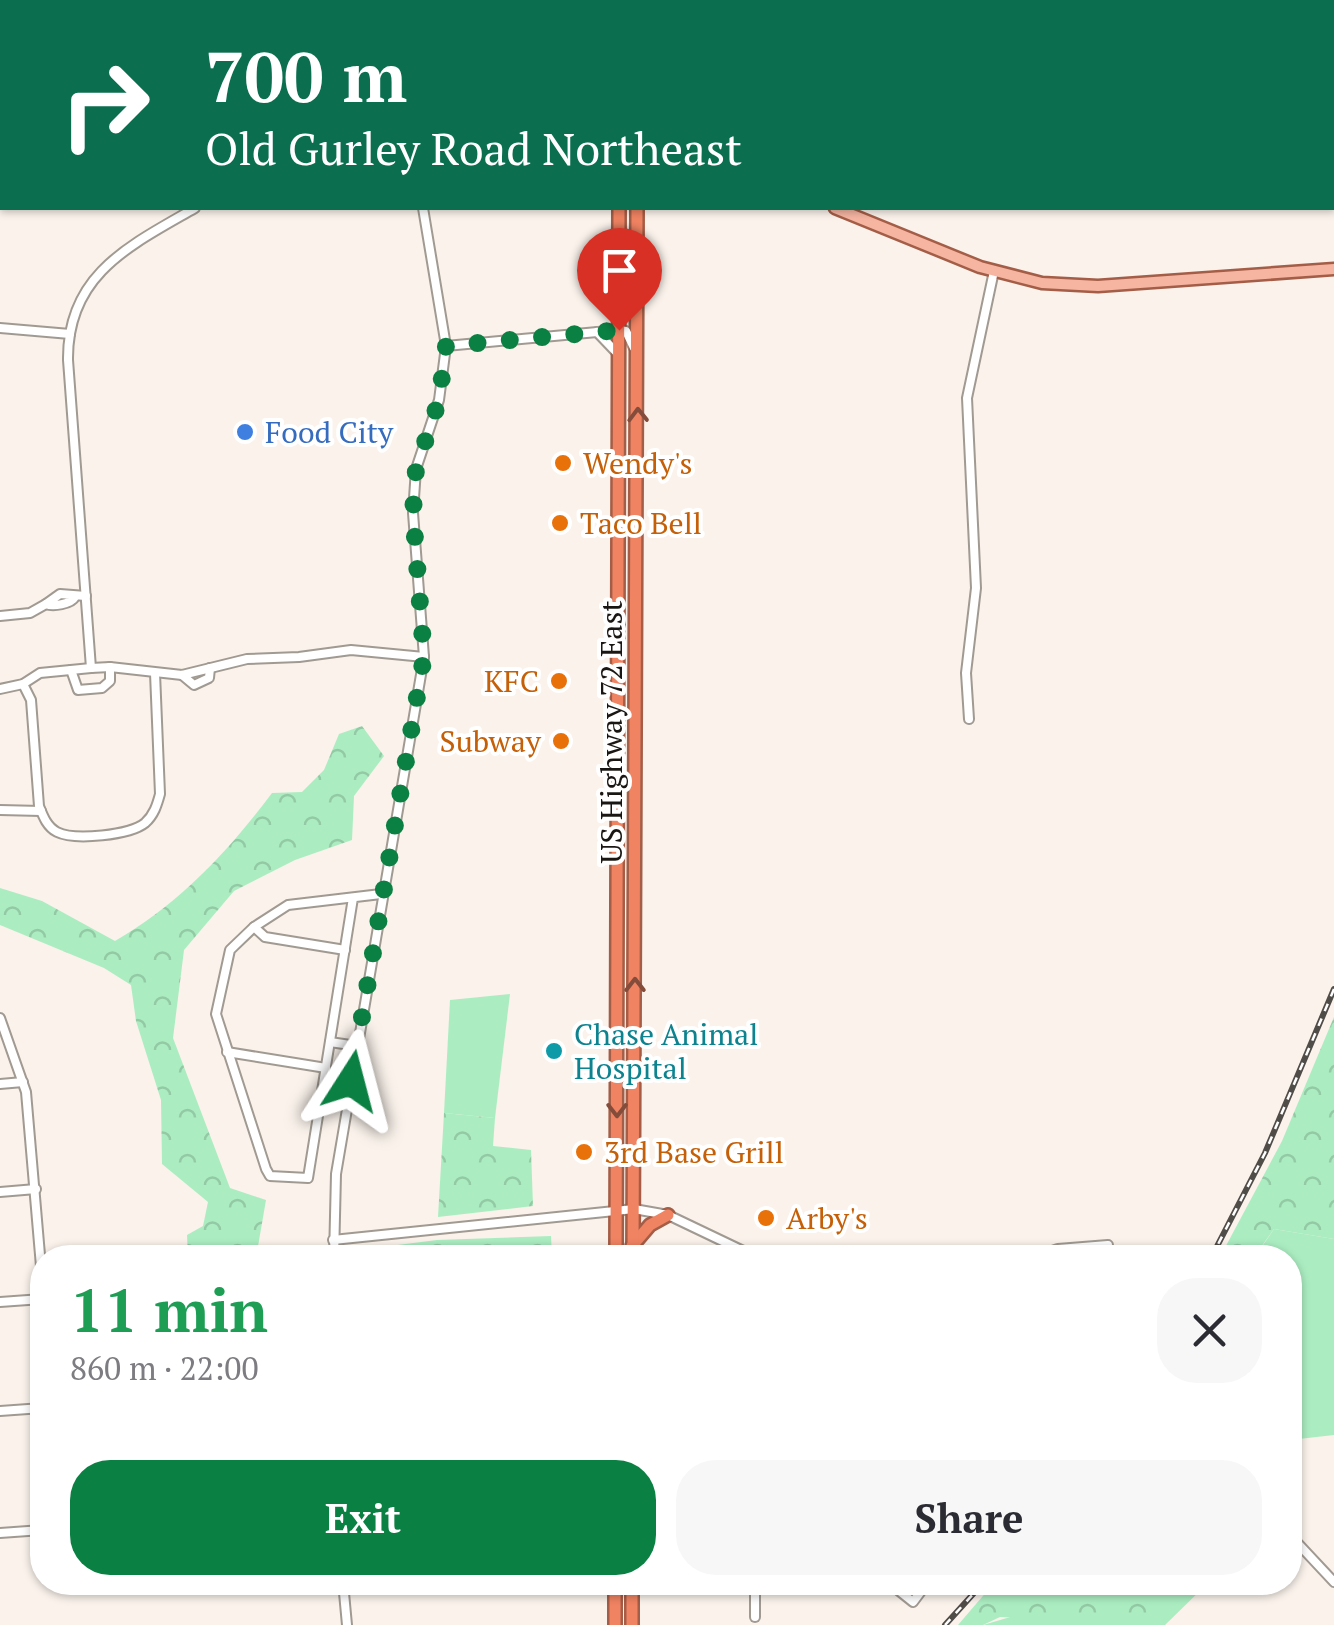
<!DOCTYPE html>
<meta charset="utf-8">
<style>
body{margin:0;font-family:"PT Serif",serif;background:#f7f7f7;color:#2b2b33;height:100vh;display:flex;flex-direction:column;font-size:38px;white-space:nowrap}
*{box-sizing:border-box;margin:0}
p{font-size:32px;color:#7c7c81}
.icon{flex:none;width:55px;height:55px;fill:none;stroke:currentColor;stroke-width:2;stroke-linecap:round;stroke-linejoin:round}
.map{position:relative;flex:1;overflow:hidden}
.panel{position:absolute;left:30px;top:1245px;width:1272px;height:350px;display:flex;flex-direction:column;background:#fff;border-radius:40px;box-shadow:0 2px 8px #0004}
.panel>*{flex:none}
.guide{position:absolute;left:0px;top:0px;width:1335px;height:210px;box-shadow:0 2px 8px #0004;background:#0b6e4f;color:#fff;overflow:hidden}
.pin{position:absolute;display:grid;place-items:center;width:85px;height:85px;color:#fff;margin:-102px -42px;border-radius:50% 50% 50% 0;rotate:-45deg;box-shadow:0 0 10px #0007}
.pin .icon{rotate:45deg}
.me{position:absolute;width:110px;margin:-55px;rotate:9deg;stroke-linejoin:round;filter:drop-shadow(0 0 8px #0008)}
.turn{display:flex;align-items:center;gap:35px;height:210px;padding:0 40px;font-size:45px}
.turn .icon{width:130px;height:130px;stroke-width:2.5}
.turn b{display:block;font-size:70px;line-height:85px}
.round{display:grid;place-items:center;flex:none;width:105px;height:105px;border-radius:40px;background:#f7f7f7}
.summary{display:flex;align-items:center;justify-content:space-between;height:170px;padding:0 40px}
h1{font-size:60px;font-weight:600;line-height:75px;color:#1e9e55}
.action{display:flex;gap:20px;margin-top:auto;padding:20px 40px}
.action a{flex:1;height:115px;border-radius:40px;background:#0b8043;color:#fff;font-size:40px;font-weight:600;line-height:115px;text-align:center}
.action a+a{background:#f7f7f7;color:#2b2b33}
.map>svg:first-child{display:block}
</style>
<div class="map">
<svg width="1334" height="1625" viewBox="0 0 1334 1625">
<defs>
<pattern id="forest-crowns" width="20" height="18" patternUnits="userSpaceOnUse" patternTransform="scale(2.5)"><rect width="20" height="18" fill="#abedc1"/><path d="M2 6a3 3 0 1 1 6 0M12 15a3 3 0 1 1 6 0" fill="none" stroke="#93caa5"/></pattern>
</defs>
<rect width="100%" height="100%" fill="#faf2eb"/>
<g fill="#abedc1">
<polygon points="510,994 495,1118 444,1113 450,1000"/>
<polygon points="1274,1229 1334,1239 1334,1435 1290,1440 1290,1258 1254,1258"/>
<polygon points="1040,1583 1208,1583 1165,1625 983,1625 1127,1583 1035,1589"/>
</g>
<g fill="url(#forest-crowns)">
<path d="M362,726L384,756L354,796L352,840L295,860L234,891L184,950L173,1038L230,1188L266,1200L257,1252L213,1251L211,1257H188L187,1235L203,1226L208,1202L162,1164L161,1100L136,1021L131,985L104,968L0,925V888L42,901L115,941C179,904 228,852 272,793L302,792L324,770L339,734Z"/>
<polygon points="1334,1017 1334,1239 1274,1229 1254,1257 1220,1257 1282,1141"/>
<polygon points="444,1113 495,1118 493,1146 531,1150 533,1206 438,1217"/>
<polygon points="551,1236 552,1257 350,1257 358,1250 437,1240"/>
<polygon points="994,1583 1040,1583 1036,1589 1127,1583 1159,1600 1144,1622 1000,1617 983,1625 958,1625"/>
</g>
<g fill="none" stroke-linecap="round" stroke-linejoin="round">
<g stroke="#a19a92" stroke-width="12">
<g id="minor">
<polyline points="388,2 388,0"/>
<polyline points="0,328 70,334"/>
<polyline points="597,332 618,354"/>
<polyline points="446,346 619,330 626,331 634,348"/>
<path d="M75,597C71,604 53,607 46,604L60,594L86,596"/>
<polyline points="0,616 30,613 46,604"/>
<path d="M91,668L68,360C67,274 131,245 195,208"/>
<polyline points="71,670 78,690 102,688 110,681 110,667"/>
<polyline points="182,675 194,685 209,678 210,668"/>
<path d="M23,684L31,700L39,806C43,816 47,827 57,832C75,841 130,835 145,823C154,815 157,805 160,794L155,673"/>
<polyline points="0,689 23,684 40,673 91,668 110,667 182,675 247,659 299,657 351,650 424,657"/>
<polyline points="969,719 966,673 976,588 967,398 994,271"/>
<polyline points="0,810 41,811"/>
<polyline points="353,898 308,1178 270,1176 266,1169 216,1014 230,950 254,927 288,905 381,894"/>
<polyline points="254,927 265,937 345,950"/>
<polyline points="0,1018 26,1092 42,1278"/>
<polyline points="330,1042 357,1046"/>
<polyline points="227,1052 326,1068"/>
<polyline points="0,1084 23,1082"/>
<polyline points="0,1192 36,1189"/>
<polyline points="333,1240 634,1209 668,1215 758,1258"/>
<polyline points="334,1258 336,1174 424,657 413,513 416,469 439,400 446,346 423,208"/>
<polyline points="1032,1258 1058,1249 1108,1245"/>
<polyline points="0,1302 42,1299"/>
<polyline points="0,1411 42,1408"/>
<polyline points="0,1533 42,1530"/>
<polyline points="1290,1535 1334,1582"/>
<polyline points="343,1582 347,1625"/>
<polyline points="888,1582 913,1602 928,1582"/>
<polyline points="755,1617 755,1582"/>
</g>
</g>
<g stroke="#a45d46" stroke-width="15">
<polyline id="major" points="835,208 980,267 1042,283 1098,286 1334,269"/>
</g>
<g stroke="#a45d46" stroke-width="16">
<g id="highway">
<polyline points="620,2 621,0"/>
<polyline points="644,2 644,0"/>
<polyline points="632,1246 650,1225 668,1215"/>
<polyline points="616,1258 619,208"/>
<polyline points="633,1258 637,208"/>
<polyline points="615,1625 615,1582"/>
<polyline points="632,1625 632,1582"/>
</g>
</g>
<use href="#minor" stroke="#fff" stroke-width="8"/>
<use href="#major" stroke="#f5b5a1" stroke-width="10"/>
<use href="#highway" stroke="#ef8362" stroke-width="11"/>
<g stroke="#504c48" stroke-width="6">
<g id="rail">
<polyline points="1211,1258 1265,1153 1334,989"/>
<polyline points="945,1625 984,1582"/>
</g>
</g>
<use href="#rail" stroke="#fff" stroke-width="2.5" stroke-dasharray="8" stroke-linecap="butt"/>
</g>
<defs><path id="oneway-chevron" d="M-2-3.5L2.5 0L-2 3.5" fill="none" stroke-width="1.6" stroke-linecap="round" stroke-linejoin="round" transform="scale(2.5)"/></defs>
<g stroke="#844c3a">
<use href="#oneway-chevron" transform="translate(638 415) rotate(-91)"/>
<use href="#oneway-chevron" transform="translate(635 985) rotate(-90)"/>
<use href="#oneway-chevron" transform="translate(617 1110) rotate(90)"/>
</g>
<g fill="none" stroke-linecap="round" stroke-linejoin="round">
<polyline stroke="#0b8043" stroke-width="18" stroke-dasharray="0 32.4" points="351,1081 424,656 413,512 416,469 439,400 446,346 619,330"/>
</g>
<circle fill="#3f7fe0" stroke="#fff" stroke-width="4" cx="245" cy="432" r="10"/>
<g fill="#e8710a" stroke="#fff" stroke-width="4">
<circle cx="563" cy="463" r="10"/>
<circle cx="560" cy="523" r="10"/>
<circle cx="559" cy="681" r="10"/>
<circle cx="561" cy="741" r="10"/>
<circle cx="584" cy="1152" r="10"/>
<circle cx="766" cy="1218" r="10"/>
</g>
<circle fill="#0f9aa8" stroke="#fff" stroke-width="4" cx="554" cy="1051" r="10"/>
<g text-anchor="middle" dominant-baseline="central" stroke-width="8" stroke-linejoin="round" paint-order="stroke">
<g font-size="30" fill="#366cbe" stroke="#fff" text-anchor="start">
<text x="265" y="432">Food City</text>
</g>
<g font-size="30" fill="#c56008" stroke="#fff" text-anchor="start">
<text x="583" y="463">Wendy's</text>
<text x="580" y="523">Taco Bell</text>
<text x="539" y="681" text-anchor="end">KFC</text>
<text x="541" y="741" text-anchor="end">Subway</text>
<text x="604" y="1152">3rd Base Grill</text>
<text x="786" y="1218">Arby's</text>
</g>
<g font-size="30" fill="#191613" stroke="#fff">
<text transform="translate(611 732) rotate(-90)">US Highway 72 East</text>
</g>
<g font-size="30" fill="#0d838f" stroke="#fff" text-anchor="start">
<text x="574" y="1034">Chase Animal<tspan x="574" dy="34">Hospital</tspan></text>
</g>
</g>
</svg>
<div class="pin" style="left:619px;top:330px;background:#d93025"><svg class="icon" aria-label="arrive" viewBox="0 0 24 24"><path d="M6 21V4h12l-3 4 3 4H6"/></svg></div>
<svg class="me" style="left:351px;top:1081px" viewBox="-20 -20 40 40"><path d="M0-17L14 15 0 8-14 15z" fill="#0b8043" stroke="#fff" stroke-width="4"/></svg>
<div class="guide">
<div class="turn"><svg class="icon" aria-label="right" viewBox="0 0 24 24"><path d="M7 20v-9h11M14 6l5 5-5 5"/></svg><div><b>700 m</b>Old Gurley Road Northeast</div></div>
</div>
<section class="panel">
<div class="summary"><div><h1>11 min</h1><p>860 m · 22:00</p></div><a class="round"><svg class="icon" aria-label="close" viewBox="0 0 24 24"><path d="M6 6l12 12M18 6L6 18"/></svg></a></div>
<div class="action"><a>Exit</a><a>Share</a></div>
</section>
</div>
